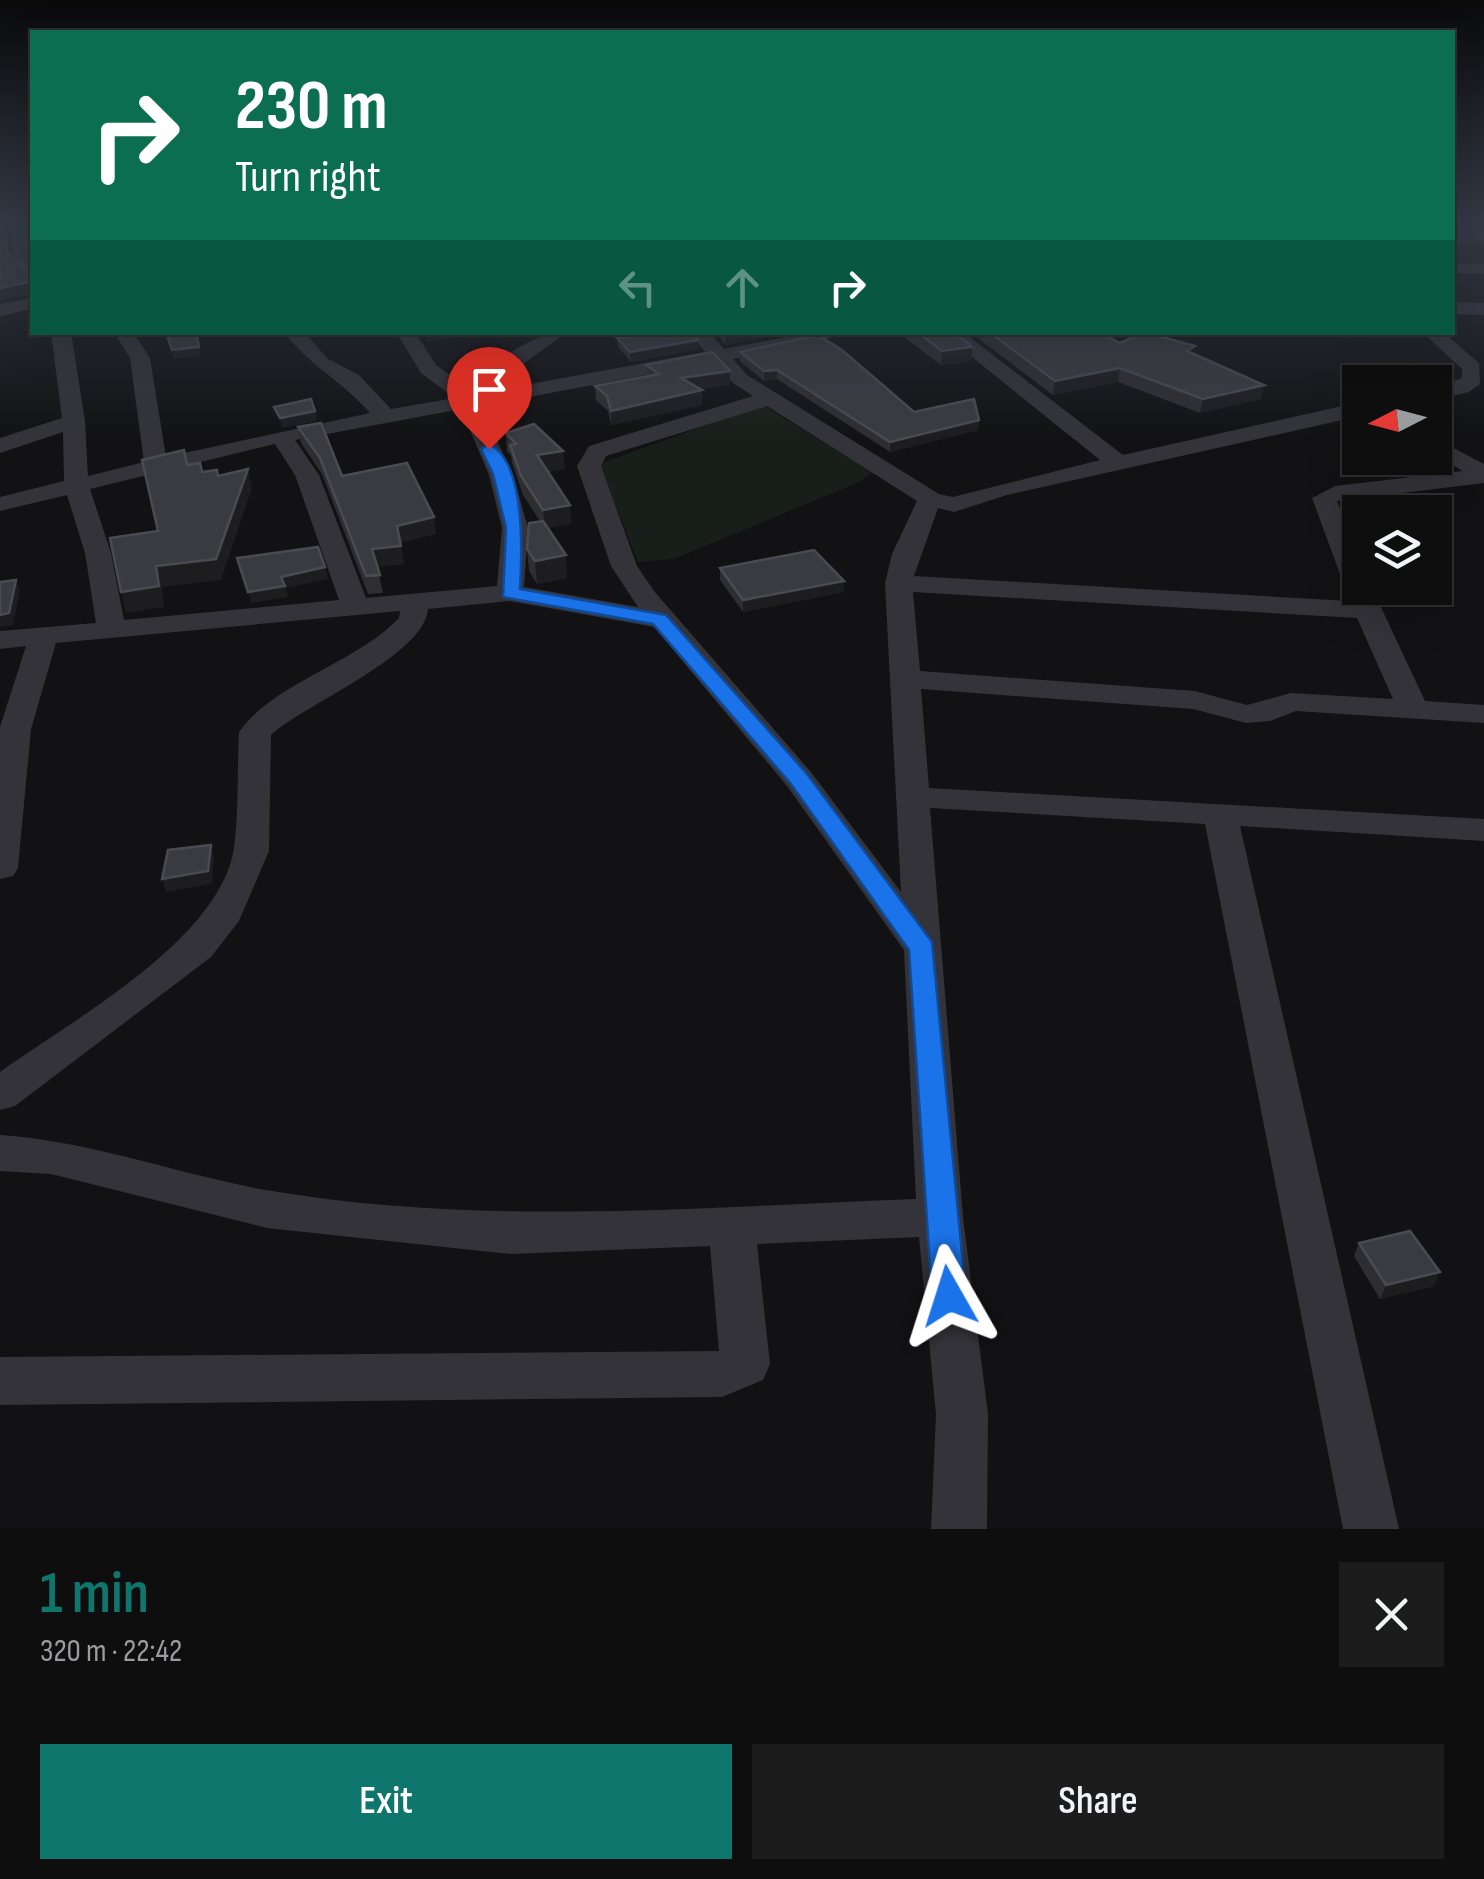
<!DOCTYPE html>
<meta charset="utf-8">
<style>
body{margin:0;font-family:"Sofia Sans Condensed",sans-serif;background:#1c1c1d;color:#f1f3f6;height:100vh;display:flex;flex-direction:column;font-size:38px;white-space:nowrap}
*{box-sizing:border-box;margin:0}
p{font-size:32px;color:#9b9c9e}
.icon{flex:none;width:55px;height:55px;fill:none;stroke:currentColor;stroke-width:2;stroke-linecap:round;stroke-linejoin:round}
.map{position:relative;height:1529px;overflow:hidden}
.panel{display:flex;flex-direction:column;background:#0e0e0f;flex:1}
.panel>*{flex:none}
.top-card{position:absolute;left:30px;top:30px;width:1425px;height:305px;border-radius:0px;box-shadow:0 10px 40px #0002,0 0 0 2px #2e2e2f;background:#0b6e4f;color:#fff;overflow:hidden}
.needle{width:65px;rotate:264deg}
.controls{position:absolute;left:1342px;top:365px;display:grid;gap:20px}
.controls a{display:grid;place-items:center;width:110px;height:110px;border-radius:0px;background:#0e0e0f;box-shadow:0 10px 40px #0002,0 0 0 2px #2e2e2f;font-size:50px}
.pin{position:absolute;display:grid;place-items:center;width:85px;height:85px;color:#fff;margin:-102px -42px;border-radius:50% 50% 50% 0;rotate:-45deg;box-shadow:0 0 10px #0007}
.pin .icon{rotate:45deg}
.me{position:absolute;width:110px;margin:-55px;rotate:354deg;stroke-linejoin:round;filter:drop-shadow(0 0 8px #0008)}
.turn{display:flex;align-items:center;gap:35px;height:210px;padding:0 40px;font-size:45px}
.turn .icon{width:130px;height:130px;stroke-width:2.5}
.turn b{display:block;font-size:70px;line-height:85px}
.lanes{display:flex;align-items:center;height:95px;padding:0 40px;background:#0003;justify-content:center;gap:50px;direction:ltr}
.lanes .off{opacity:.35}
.round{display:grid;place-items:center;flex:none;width:105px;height:105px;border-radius:0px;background:#1c1c1d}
.head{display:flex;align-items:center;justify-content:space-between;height:170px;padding:0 40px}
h1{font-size:60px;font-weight:600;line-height:75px;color:#0f766e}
.button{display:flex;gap:20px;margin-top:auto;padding:20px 40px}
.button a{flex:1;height:115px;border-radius:0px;background:#0f766e;color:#fff;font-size:40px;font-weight:600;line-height:115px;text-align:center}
.button a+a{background:#1c1c1d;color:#f1f3f6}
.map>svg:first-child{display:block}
</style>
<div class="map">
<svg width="1484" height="1529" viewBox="0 0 1484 1529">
<rect width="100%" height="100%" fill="#121214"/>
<polygon fill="#181f1a" points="762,405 872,472 859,482 674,559 638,562 599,464"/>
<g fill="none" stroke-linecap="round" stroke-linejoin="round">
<g fill="#333339" fill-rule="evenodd">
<polygon points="32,226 32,236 27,238 32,278 14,262 10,235"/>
<polygon points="1452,231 1484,232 1484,242 1452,241"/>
<polygon points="1452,263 1484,264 1484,274 1452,273"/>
<polygon points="32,298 32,309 0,316 0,304"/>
<polygon points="1452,302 1484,303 1484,315 1452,314"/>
<path d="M51,332H71L85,421L88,476L144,462L130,358L114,332H133L150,358L166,457L370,413C343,382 309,365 284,332H304L328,359L359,375L391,409L455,398L421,373L396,332H415L436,365L460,382C495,366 529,332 567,332L508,375L473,391L475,394L705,352L689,332H709L724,349L812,332H856L733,359L747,375L939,494L953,497L1100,460L941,332H963L1123,455L1360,402V416L1007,495L954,512L938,508L914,576L1350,601L1312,498L1335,486L1463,471L1435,455V438L1484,464V483L1337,501L1360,558V588H1372L1425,701L1484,705V723L1296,711L1270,721L1246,723L1193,709L921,689L929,788L1484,819V841L1240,826L1399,1529H1343L1205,824L930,808L963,1217L988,1414L987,1529H931L936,1414L919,1237L757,1244L770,1364L763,1380L722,1397L0,1405V1357L719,1351L710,1246L511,1254L267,1228L51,1174L0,1171V1135C91,1141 177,1174 266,1190C481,1227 700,1207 916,1199L904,950L787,786L654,627L510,601L428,609C425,655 305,704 271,735L269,851L239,921L211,957L15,1106L0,1110V1072C72,1020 220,940 234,848C239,810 237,770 239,732C273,683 355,664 399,618L400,611L56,643L31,729L18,868L13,876L0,879V727L26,646L0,649V631L96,623L85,553L67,495L0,511V497L64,481L63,432L0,453V438L62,418ZM714,362L733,383L753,396L589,446L577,466L611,566L638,607L524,587L528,528L513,475L481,406ZM767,406L917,501L892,554L885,583L901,892L811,772L654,591L637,566L601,466L606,456ZM461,409L489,475L502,528L497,586L366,598L319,475L295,440ZM275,444L295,475L339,600L124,620L111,553L90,489ZM913,592L1357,618L1393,699L1291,693L1247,705L1195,691L920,671Z"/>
<polygon points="1422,332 1443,332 1479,363 1480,384 1469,392 1435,400 1435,388 1462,378 1462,369"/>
</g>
</g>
<g fill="#2e2e32">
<polygon points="716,332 790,332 725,345"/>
<polygon points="900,332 954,332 971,361 941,365 900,334"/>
<polygon points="970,332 1099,332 1120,343 1194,354 1264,385 1261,399 1200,413 1118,382 1053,395"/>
<polygon points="617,338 698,349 631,362 618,347"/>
<polygon points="740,352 914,412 979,420 978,430 890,452 777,379 764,381 740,361"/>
<polygon points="646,365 730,371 730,385 700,389 702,390 702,405 611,425 608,411 596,400 595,386 646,376"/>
<polygon points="298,427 342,476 436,534 400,542 404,564 377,566 383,593 368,594 322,474 301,443"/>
<polygon points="506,433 565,469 548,472 570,505 571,524 548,528 567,578 537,584 529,571 527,549 540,521 523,495 512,463 511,455 507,451"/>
<polygon points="720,568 844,581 843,592 743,612 720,580"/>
<polygon points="1359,1243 1434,1286 1380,1299 1354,1256"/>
</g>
<g fill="#1d1d20">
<polygon points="28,282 31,294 0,301 0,288"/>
<polygon points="312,332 335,332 312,335"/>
<polygon points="425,332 453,332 453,338 426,342"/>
<polygon points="743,332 790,332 725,345 725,336"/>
<polygon points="698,340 698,349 631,362 630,352"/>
<polygon points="199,347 201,356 174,359 172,350"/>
<polygon points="972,347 971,361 941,365 942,351"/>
<polygon points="1120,368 1118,382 1053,395 1055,381"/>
<polygon points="777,370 777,379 764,381 764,371"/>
<polygon points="730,371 730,385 681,392 681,378"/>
<polygon points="1264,385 1261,399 1200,413 1203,399"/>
<polygon points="702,390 702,405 611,425 611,411"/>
<polygon points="315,411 317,421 282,428 280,418"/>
<polygon points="979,420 978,430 890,452 890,442"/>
<polygon points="563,451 565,469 538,474 537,455"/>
<polygon points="248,469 252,488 221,580 162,587 164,607 126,613 121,592"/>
<polygon points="570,505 571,524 545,529 543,510"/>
<polygon points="434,517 436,534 400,543 397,526"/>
<polygon points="401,546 404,564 374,567 372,549"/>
<polygon points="566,555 567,578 537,584 535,561"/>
<polygon points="325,567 328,579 286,588 288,597 251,603 248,592 281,577"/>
<polygon points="16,580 20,591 13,625 0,627 0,615"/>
<polygon points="844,581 843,592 743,612 743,600"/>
<polygon points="211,845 214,858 212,884 166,892 162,879"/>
<polygon points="1440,1272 1434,1286 1380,1299 1386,1285"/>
</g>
<g fill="#3a3b40" stroke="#4a4b52" stroke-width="2.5">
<polygon points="32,227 32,299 30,300 32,286 28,282 0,288 0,229 4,229 8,253 29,270 32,266 28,229"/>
<polygon points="166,332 196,332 199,347 172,350"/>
<polygon points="660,332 692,332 698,340 630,352 617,338"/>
<polygon points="722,332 743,332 725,336"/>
<polygon points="917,332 954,332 972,347 942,351"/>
<polygon points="989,332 1099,332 1120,343 1144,332 1195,346 1187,351 1264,385 1203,399 1120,368 1055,381"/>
<polygon points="818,335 842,350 914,412 974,399 979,420 890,442 777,370 764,371 740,352"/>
<polygon points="712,352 730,371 681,378 702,390 611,411 607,396 595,386 659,374 646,365"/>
<polygon points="311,399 315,411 280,418 274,407"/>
<polygon points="321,423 342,476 407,463 434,517 397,526 401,546 372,549 380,575 366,576 320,458 298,427"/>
<polygon points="534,424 563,451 537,455 570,505 543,510 521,476 510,445 516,444 506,433"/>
<polygon points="184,450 187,465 200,463 202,472 217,470 218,476 248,469 216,559 156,566 159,586 121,592 110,538 158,531 142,460"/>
<polygon points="543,521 566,555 535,561 527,549 529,523"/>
<polygon points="318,547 325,567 281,577 285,586 248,592 237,558"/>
<polygon points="814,550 844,581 743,600 720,568"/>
<polygon points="16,580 9,613 0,615 0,582"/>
<polygon points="211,845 208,871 162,879 168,850"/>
<polygon points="1410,1231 1440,1272 1386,1285 1359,1243"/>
</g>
<linearGradient id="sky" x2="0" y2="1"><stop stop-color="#0a0a0b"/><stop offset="0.51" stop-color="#333945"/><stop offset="1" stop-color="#333945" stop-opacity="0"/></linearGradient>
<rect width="1484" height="439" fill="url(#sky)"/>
<path fill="#1a73e8" stroke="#114b97" stroke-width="2.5" d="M489,444C526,462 522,555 520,589L666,615L807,774L932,942L966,1296L961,1306L949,1310L937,1306L932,1296L909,950L791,784L653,624L503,597L506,528L493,474L481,449Z"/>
</svg>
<div class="controls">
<a><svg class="needle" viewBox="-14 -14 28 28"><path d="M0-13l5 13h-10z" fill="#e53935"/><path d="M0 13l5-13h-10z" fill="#9b9c9e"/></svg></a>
<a><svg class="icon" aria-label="layers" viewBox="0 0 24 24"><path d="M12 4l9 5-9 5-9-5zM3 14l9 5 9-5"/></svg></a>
</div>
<div class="pin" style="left:489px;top:449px;background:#d93025"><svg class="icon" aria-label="arrive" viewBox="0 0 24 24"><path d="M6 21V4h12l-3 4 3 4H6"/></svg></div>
<svg class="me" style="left:949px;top:1296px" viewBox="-20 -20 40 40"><path d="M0-17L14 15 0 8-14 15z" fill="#1a73e8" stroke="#fff" stroke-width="4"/></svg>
<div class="top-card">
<div class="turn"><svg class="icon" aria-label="right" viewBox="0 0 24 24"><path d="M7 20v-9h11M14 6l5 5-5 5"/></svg><div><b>230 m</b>Turn right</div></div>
<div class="lanes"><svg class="icon off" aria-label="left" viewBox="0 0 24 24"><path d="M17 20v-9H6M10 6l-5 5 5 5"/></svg><svg class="icon off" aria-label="ahead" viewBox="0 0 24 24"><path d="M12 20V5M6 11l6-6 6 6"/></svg><svg class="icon" aria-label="right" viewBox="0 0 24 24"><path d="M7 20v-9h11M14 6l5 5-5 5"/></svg></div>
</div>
</div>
<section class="panel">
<div class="head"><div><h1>1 min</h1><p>320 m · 22:42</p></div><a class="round"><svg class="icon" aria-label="close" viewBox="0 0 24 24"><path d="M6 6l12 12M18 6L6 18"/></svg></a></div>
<div class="button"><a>Exit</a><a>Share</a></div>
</section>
